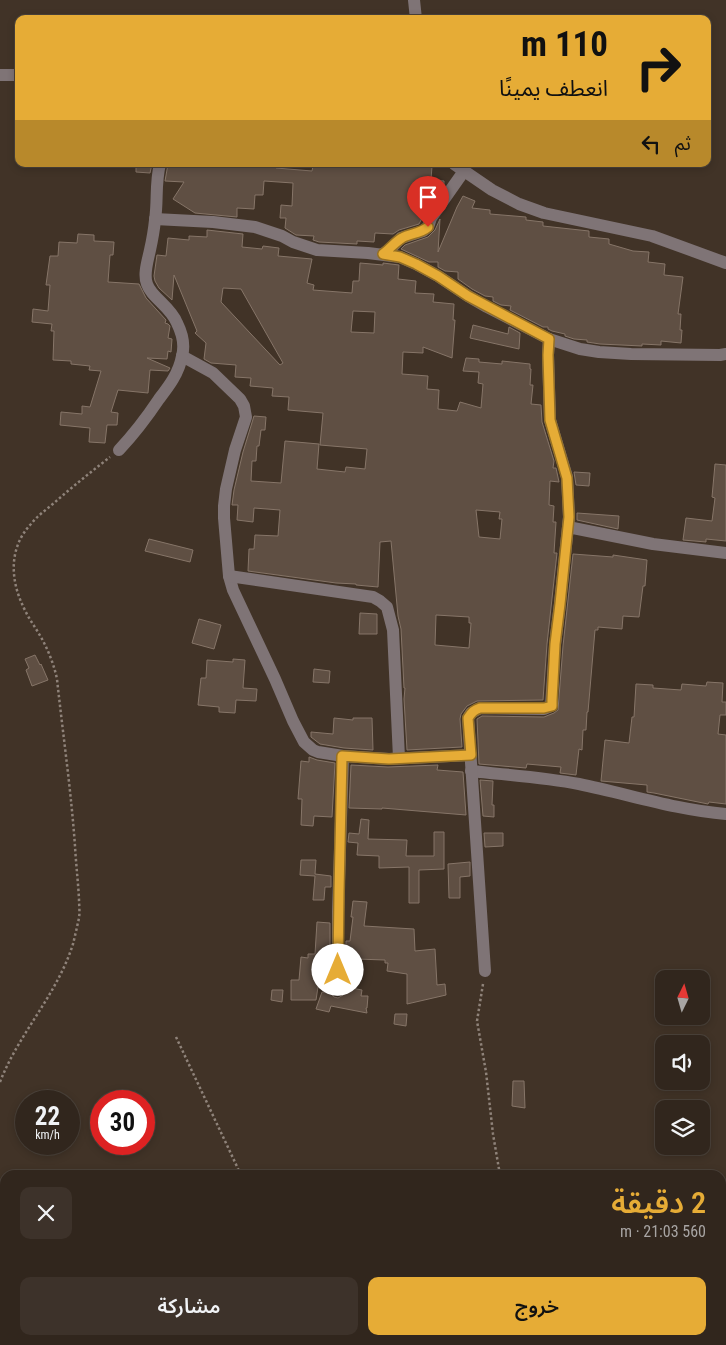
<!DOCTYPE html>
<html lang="ar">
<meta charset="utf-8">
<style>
body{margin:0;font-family:"Roboto Condensed","Noto Sans Arabic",sans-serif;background:#3d322a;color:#f1f3f6;direction:rtl;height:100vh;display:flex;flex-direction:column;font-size:19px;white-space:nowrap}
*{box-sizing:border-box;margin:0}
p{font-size:16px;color:#a8a5a4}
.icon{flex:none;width:28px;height:28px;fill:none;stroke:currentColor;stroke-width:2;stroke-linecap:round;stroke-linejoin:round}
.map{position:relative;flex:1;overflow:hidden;direction:ltr}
.drawer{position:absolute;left:0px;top:1170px;width:726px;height:175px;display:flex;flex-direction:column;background:#31261d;border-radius:15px 15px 0 0;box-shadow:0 2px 8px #0003,0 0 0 1px #4c433b;direction:rtl}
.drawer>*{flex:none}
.guide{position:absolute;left:15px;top:15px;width:696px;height:152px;border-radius:10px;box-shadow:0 2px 8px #0003,0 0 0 1px #4c433b;direction:rtl;background:#e6ac36;color:#111;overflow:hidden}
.needle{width:32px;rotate:5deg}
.buttons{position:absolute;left:655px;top:970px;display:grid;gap:10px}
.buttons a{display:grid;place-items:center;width:55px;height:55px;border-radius:10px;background:#31261d;box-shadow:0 2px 8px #0003,0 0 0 1px #4c433b;font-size:25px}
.speed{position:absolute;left:15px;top:1090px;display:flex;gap:10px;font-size:25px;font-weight:700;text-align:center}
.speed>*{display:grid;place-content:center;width:65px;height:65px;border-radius:50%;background:#31261d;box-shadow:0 2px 8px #0003,0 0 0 1px #4c433b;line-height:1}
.speed small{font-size:12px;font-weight:400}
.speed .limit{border:8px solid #d22;background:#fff;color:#111}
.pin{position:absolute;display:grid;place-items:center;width:42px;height:42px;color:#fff;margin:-51px -21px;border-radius:50% 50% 50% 0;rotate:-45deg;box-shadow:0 0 5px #0007}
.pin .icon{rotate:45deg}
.me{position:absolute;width:55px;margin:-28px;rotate:0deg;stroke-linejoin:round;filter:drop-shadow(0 0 4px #0008)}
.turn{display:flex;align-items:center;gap:18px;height:105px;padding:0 20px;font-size:22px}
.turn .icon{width:65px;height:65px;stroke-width:2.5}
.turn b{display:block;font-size:35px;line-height:42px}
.then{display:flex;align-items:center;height:48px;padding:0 20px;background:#0003;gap:10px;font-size:19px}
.round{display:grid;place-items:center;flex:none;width:52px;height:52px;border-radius:10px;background:#3d322a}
.headline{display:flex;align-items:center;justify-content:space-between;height:85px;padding:0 20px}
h1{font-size:30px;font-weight:600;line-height:38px;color:#e6ac36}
.action{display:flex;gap:10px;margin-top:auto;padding:10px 20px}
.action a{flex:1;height:58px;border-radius:10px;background:#e6ac36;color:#111;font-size:20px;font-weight:600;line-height:58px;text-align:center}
.action a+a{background:#3d322a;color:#f1f3f6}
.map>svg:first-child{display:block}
</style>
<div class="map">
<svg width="726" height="1345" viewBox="0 0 726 1345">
<rect width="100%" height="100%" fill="#413327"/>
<g fill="#5f4f43" stroke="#867568" fill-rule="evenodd">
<polygon points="136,164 152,164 150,173 136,172"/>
<polygon points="168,164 276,164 276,168 312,171 313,166 324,167 324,164 414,164 432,166 431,180 444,181 444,186 438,193 430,192 428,207 419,224 399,230 393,234 375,233 374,242 357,241 357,244 319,242 313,240 314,236 296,235 285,228 286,218 280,218 281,205 292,206 293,183 264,181 263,195 255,195 254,209 237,208 237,217 195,213 173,199 184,182 165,181"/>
<polygon points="463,196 475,201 472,208 490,210 490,214 526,217 526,220 543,222 543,226 589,231 589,237 609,239 609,244 633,251 649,252 648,262 665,264 664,275 683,277 678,314 681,314 680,330 682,330 681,343 661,341 661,345 642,344 642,346 600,344 587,342 587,340 574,339 565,336 565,334 552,331 548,329 548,327 543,327 510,310 511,306 501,305 493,301 493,297 485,296 472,289 458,279 458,272 445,271 438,267 438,262 429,262 401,249 405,245 428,237 435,230 440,219 438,252 457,207"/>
<path d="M207,230L243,234L242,247L262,249L263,246L279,248L278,256L312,259L307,283L314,285L313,290L352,293L353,281H359L360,263L383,265V263L399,265L398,279L416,281L415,293L434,294L433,302L454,304L453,320H455L452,358L423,347V353L403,352L402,374L428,376L427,389L439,390L438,409L457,411L460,402L481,408L483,384L478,383L479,372L463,371L466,358L479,359V362L502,364V361L530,364V369H531L530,385H533L531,404L541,405L542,422L554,461L553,468H556L559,482L550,481L549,505L554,506L553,522H556L554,553H557L547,644L543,700L477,701L467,706L461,714L460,719L462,747L407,750L404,699L405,688H404L401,629L398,616L391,541L380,542L378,587L356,585V584L336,583L248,571L249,549H254L255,535L278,536L280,510L254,508L253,522L237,520L238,505H232L234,490L243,452L254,416L266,417L265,430H261L259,446H257L256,461H252L251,481L281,483L285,441L319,444L317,469L345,472L346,467L365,469L367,449L320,445L323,413L288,410L289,397L272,396L273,388L250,386L251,378L235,377L236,365L211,363L204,359L206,343L195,333L197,331L174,275L172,300L159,288L155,281L154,276L157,255L166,256L168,238L189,240V236L207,237ZM223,288L241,289L283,363L280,365L221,302ZM353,311L375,312L374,333L351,332ZM476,510L500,512L499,519H502L500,539L479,537ZM436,615L469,617V623H471L469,648L435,645Z"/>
<polygon points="78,234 94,235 94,241 114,242 113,255 110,255 108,282 139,284 146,298 166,320 165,323 168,324 170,326 168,338 172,339 171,352 168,351 167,359 147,358 170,368 168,371 150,370 148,393 118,390 111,412 118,413 117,425 107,425 105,443 89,442 90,428 60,425 61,412 82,414 82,406 90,407 101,371 89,370 90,366 71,364 71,361 53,360 54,331 51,331 52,324 32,322 33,309 48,311 50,285 46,285 50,256 58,256 59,242 77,243"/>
<polygon points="473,325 508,334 509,327 520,333 519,349 470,338"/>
<polygon points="715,464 726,465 726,541 706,539 706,542 683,540 686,518 712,521 715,498 712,497"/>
<polygon points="574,472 590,473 589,486 576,485"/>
<polygon points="577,513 619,516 618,529 577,520"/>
<polygon points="149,539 193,550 190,562 145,551"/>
<polygon points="573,554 613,557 613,555 647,560 645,586 643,586 639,617 623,616 622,629 598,627 598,630 595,630 588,712 587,712 586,730 583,730 582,750 579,749 576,775 560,773 561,767 527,764 526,768 479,764 477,719 482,716 544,717 554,713 558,710 563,646"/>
<polygon points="360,613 377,614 377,634 359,634"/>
<polygon points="199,619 221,625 214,649 192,643"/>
<polygon points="35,655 40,665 41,664 48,680 32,686 26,670 29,668 25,659"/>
<polygon points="233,659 245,660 243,688 257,689 256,701 236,700 235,713 219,712 219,707 198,705 201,678 206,678 207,660 233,662"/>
<polygon points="314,669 330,671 329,683 313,682"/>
<polygon points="707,682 723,683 722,702 726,702 726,715 720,715 718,734 726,735 726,804 709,802 708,804 654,793 647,792 647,785 601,781 605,740 629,743 632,717 634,717 636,684 653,685 653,688 681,690 682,684 706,686"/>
<polygon points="334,718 353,720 353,718 372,718 373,750 344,748 320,744 311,737 311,732 333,734"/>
<polygon points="309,757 317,760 335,763 332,817 314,816 313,826 301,825 302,799 298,799 301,761 309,762"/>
<polygon points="351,765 388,767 438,765 437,770 463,772 466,815 382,808 382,809 349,808"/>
<polygon points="480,780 493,781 492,805 494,805 494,817 483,816"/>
<polygon points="361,819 369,820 368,839 407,840 406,856 434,856 434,832 444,832 444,869 419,870 419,903 409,903 409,867 379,868 379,856 357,855 358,843 348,842 349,833 359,834"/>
<polygon points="484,833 503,833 503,846 485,847"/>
<polygon points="301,860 316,860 315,874 331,876 331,887 325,887 324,900 313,900 315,876 300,875"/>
<polygon points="470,862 470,876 460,877 460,898 449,898 448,864"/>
<polygon points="353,901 367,902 364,926 414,929 415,951 435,949 437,985 445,984 446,995 407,1004 407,974 387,971 388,963 385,963 385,960 356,959 356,954 346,953 346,941 350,941 353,917 351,917"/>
<polygon points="317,922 330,923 330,962 322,961 316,1000 291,1000 291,980 299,980 301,957 308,958 308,954 315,954"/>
<polygon points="346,987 362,990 361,996 368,996 367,1008 366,1008 367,1013 331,1006 329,1012 316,1009 322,992 331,993 334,997 338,998 345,994"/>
<polygon points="272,990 283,990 282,1002 271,1000"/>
<polygon points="395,1014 407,1014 406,1026 394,1024"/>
<polygon points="513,1081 524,1081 525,1108 512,1106"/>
</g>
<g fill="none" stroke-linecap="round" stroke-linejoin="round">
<g stroke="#8f837a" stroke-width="2.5" stroke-dasharray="2.5 2.5" stroke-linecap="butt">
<polyline points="483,984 477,1021 486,1072 493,1134 500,1175"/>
<polyline points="176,1037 241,1175"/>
<path d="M0,1082C19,1033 57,995 73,944C75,936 77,927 79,918C80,912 79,905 79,899C78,881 76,864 75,846C71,790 63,735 57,679C54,665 49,652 42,639C36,628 28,618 23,606C10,579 9,547 31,524C37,516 46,510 54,503C72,487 91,472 110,457"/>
<polyline points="317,1340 319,1345"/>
<polyline points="548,1340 548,1345"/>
</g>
<g stroke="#7f7476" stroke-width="12">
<polyline points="414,0 416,19"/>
<polyline points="0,75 19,75"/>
<polyline points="454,164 492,190 519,204 544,213 652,236 726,263"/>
<polyline points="155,219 213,222 255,227 282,236 293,242 317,250 368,253 400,257 416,264 438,276 468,296 487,307 549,339 580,349 599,352 631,354 720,355 726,354"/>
<polyline points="383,254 390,249 401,238 423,231 428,227 431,218 464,171"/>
<polyline points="182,356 213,373 240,399 244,406 246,417 235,450 226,489 224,506 224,518 229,576 233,590 275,679 293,721 304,742 313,750 318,752 343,756 389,759 471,755"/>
<path d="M119,450C134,434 147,417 159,399C169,386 179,373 182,356C185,345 182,333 177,323C171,307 151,297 147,284C143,274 148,260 150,250C152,241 154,230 155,220C158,201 155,183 160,164"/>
<polyline points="568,527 653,544 726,553"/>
<polyline points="229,576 373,597 380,601 387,607 393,630 399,758"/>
<path d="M471,771C507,775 543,777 579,784C628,794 676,810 726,814"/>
<polyline points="485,971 468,718 471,713 480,708 544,709 551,706 555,645 560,603 569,517 567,477 550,420 548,355 549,339"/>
<polyline points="338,990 338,912 343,756"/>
</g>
</g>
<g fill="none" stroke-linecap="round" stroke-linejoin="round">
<g stroke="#967023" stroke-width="12">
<path id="route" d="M338,970L339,892L342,756L389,759L471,755L468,718C472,712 474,710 480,708H544L552,706V700L555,644L560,604L569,517L567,478L550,420L548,355L549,339L468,296L438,276L416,264L400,257L383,254C390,249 395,242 402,238C410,233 420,234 428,227"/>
</g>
<use href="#route" stroke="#e6ac36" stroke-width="9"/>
</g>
</svg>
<div class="buttons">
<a><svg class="needle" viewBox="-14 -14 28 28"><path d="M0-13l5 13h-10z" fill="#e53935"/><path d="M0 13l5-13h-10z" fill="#a8a5a4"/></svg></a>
<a><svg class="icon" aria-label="sound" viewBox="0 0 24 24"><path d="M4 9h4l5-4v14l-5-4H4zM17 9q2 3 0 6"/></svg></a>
<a><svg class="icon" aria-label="layers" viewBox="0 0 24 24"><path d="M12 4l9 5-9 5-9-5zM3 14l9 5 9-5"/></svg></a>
</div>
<div class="speed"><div>22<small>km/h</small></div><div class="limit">30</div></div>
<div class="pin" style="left:428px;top:227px;background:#d93025"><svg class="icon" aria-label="arrive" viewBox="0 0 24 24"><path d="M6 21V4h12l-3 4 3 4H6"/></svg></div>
<svg class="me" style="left:338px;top:970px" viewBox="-20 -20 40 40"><circle r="19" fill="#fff"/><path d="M0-13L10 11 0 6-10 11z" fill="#e6ac36"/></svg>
<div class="guide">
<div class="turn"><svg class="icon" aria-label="right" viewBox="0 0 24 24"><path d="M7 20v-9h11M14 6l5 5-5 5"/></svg><div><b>110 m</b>انعطف يمينًا</div></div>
<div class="then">ثم<svg class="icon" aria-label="left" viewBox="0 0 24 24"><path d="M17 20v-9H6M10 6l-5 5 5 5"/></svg></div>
</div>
<section class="drawer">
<div class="headline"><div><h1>2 دقيقة</h1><p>560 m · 21:03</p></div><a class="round"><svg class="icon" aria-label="close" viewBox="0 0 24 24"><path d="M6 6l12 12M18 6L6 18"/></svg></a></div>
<div class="action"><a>خروج</a><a>مشاركة</a></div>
</section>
</div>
